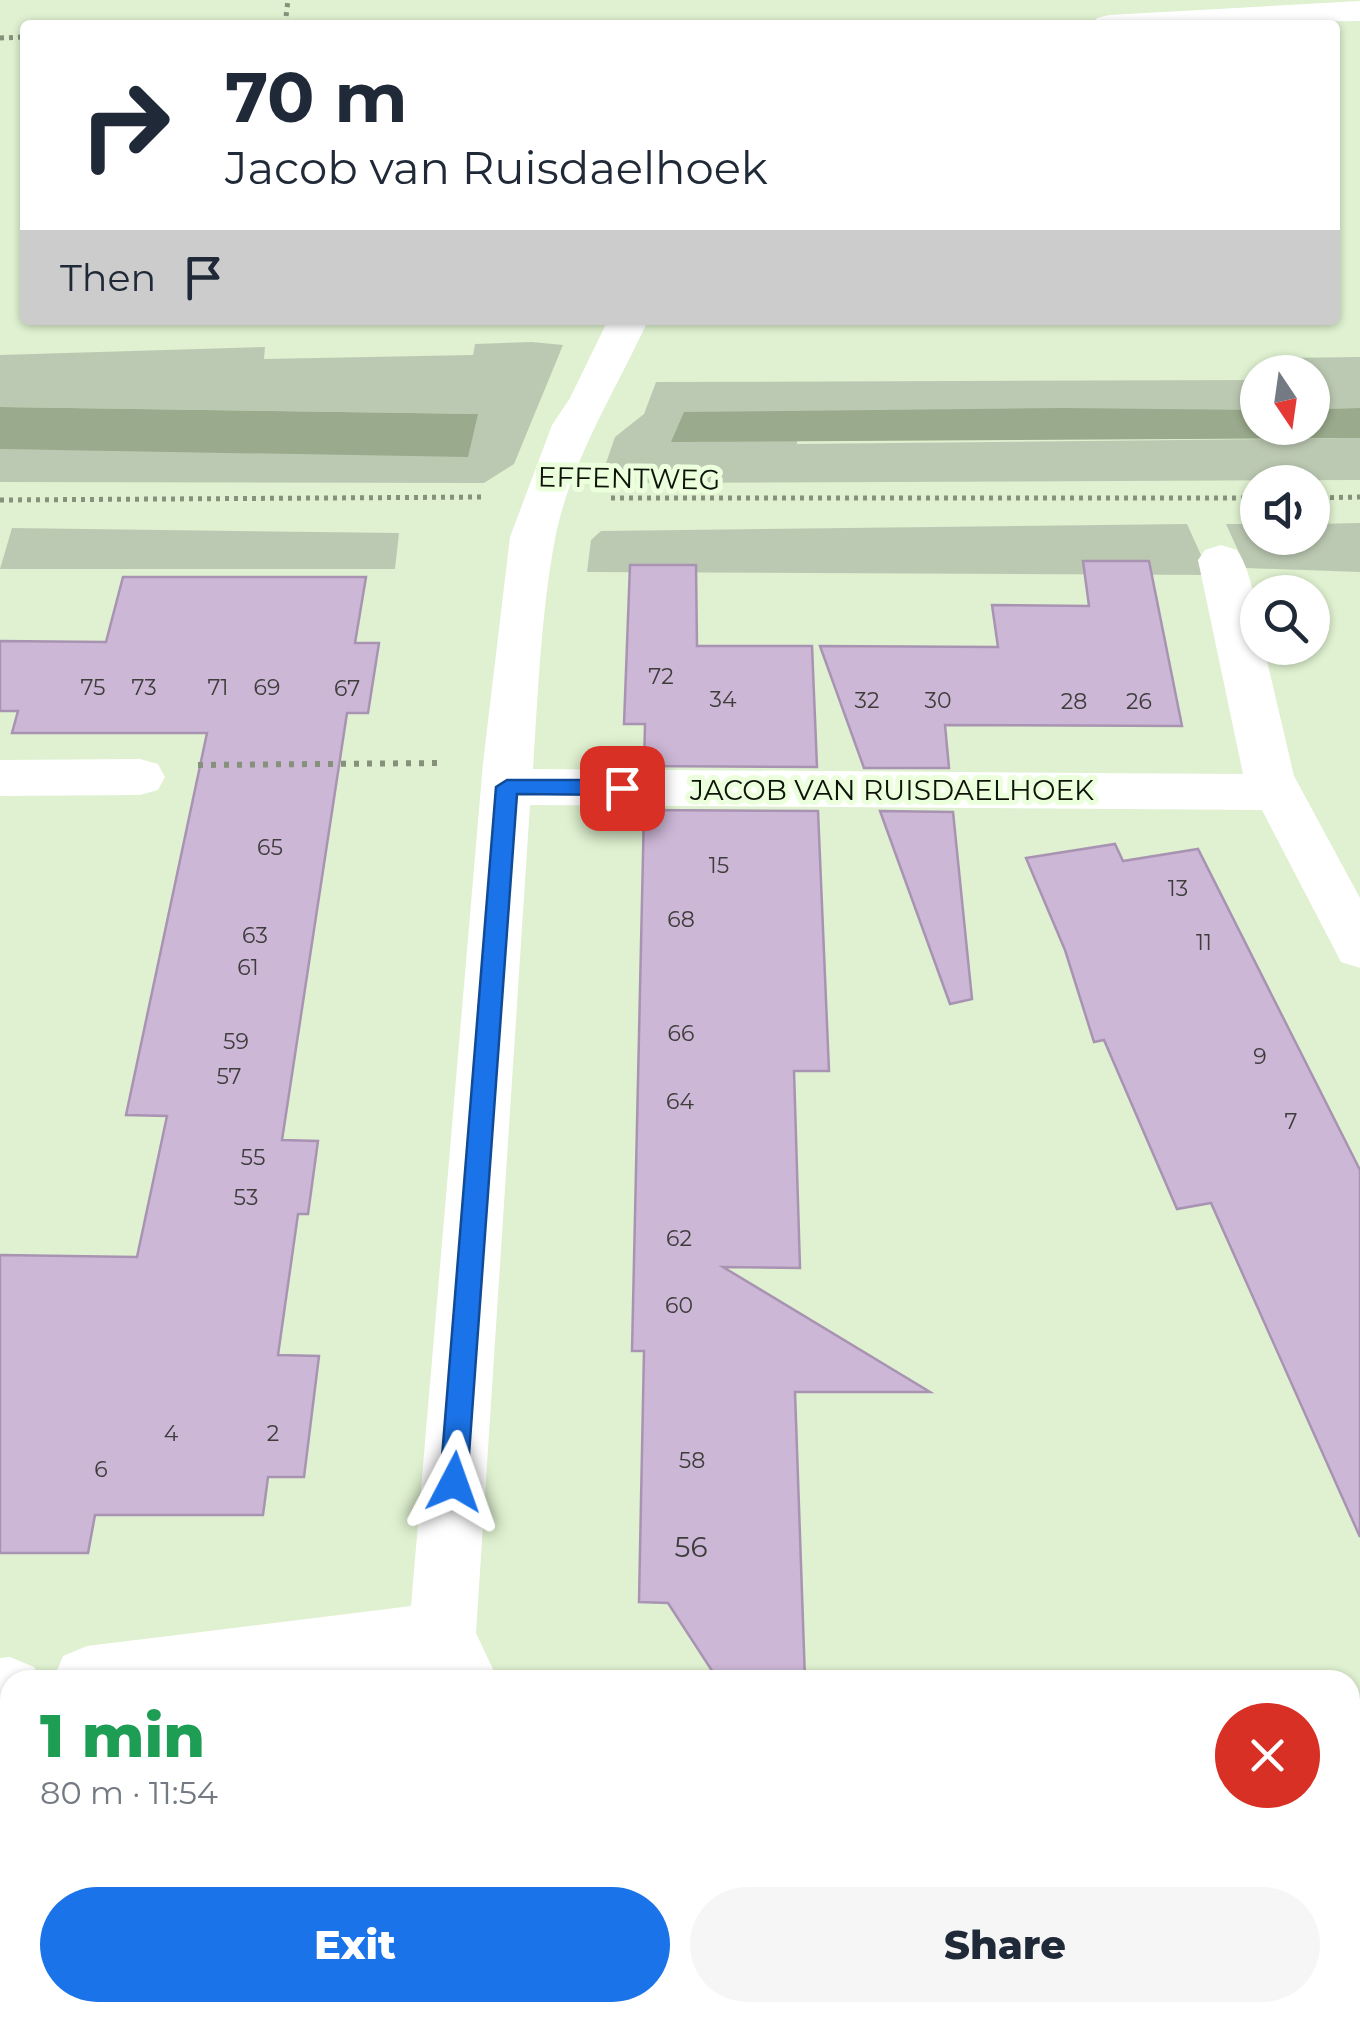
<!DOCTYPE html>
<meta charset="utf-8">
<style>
body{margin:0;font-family:Montserrat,sans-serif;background:#f6f6f7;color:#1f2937;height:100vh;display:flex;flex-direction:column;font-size:38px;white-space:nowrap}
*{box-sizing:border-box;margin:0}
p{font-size:32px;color:#747a83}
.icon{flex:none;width:55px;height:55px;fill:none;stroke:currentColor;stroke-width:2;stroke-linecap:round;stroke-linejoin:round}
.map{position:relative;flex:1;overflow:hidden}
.panel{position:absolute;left:0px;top:1670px;width:1360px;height:352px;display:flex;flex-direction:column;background:#fff;border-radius:30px 30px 0 0;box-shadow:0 2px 8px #0004}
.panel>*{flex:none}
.banner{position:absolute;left:20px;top:20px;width:1320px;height:305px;border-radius:10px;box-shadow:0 2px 8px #0004;background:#fff;color:#1f2937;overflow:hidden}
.needle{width:65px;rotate:167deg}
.buttons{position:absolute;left:1240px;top:355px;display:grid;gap:20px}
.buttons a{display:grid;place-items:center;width:90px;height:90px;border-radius:50%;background:#fff;box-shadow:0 2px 8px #0004;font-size:50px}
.pin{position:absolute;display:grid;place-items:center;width:85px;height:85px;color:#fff;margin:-42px;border-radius:20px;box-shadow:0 5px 15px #0006}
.me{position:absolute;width:110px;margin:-55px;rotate:4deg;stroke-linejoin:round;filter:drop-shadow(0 0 8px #0008)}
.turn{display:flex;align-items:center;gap:35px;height:210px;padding:0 40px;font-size:45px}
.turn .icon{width:130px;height:130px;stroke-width:2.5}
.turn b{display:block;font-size:70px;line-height:85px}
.then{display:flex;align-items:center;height:95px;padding:0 40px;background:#0003;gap:20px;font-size:38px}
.round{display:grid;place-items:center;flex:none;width:105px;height:105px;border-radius:52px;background:#f6f6f7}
.head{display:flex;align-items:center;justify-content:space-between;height:170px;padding:0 40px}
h1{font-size:60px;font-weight:800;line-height:75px;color:#1e9e55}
.button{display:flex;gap:20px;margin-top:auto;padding:20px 40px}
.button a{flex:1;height:115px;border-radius:60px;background:#1a73e8;color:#fff;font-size:40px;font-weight:800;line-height:115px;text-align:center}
.button a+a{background:#f6f6f7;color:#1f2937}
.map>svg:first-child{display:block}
</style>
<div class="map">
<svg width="1360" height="2022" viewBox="0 0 1360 2022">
<rect width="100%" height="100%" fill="#dff1d0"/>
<g fill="#bcc9b2">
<polygon points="532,342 563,345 514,464 484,483 0,482 0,449 374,452 477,414 0,407 0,355 265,347 264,359 473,355 475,344"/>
<polygon points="1360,357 1360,408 1313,409 1312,372 1288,372 1282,358"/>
<polygon points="1257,380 1257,410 798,412 797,444 1360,438 1360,480 621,483 605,466 615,437 644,414 656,382"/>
<polygon points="1360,523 1360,572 1246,568 1226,524 1257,524 1258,538 1312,538 1313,524"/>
<polygon points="1187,524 1210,575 587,572 591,540 601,531"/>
<polygon points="12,528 399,533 395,569 0,569"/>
</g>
<g fill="#9aaa8c">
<polygon points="0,407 478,414 468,457 0,449"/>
<polygon points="1062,408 1257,410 1258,428 1312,428 1313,409 1360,408 1360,438 671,442 684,412"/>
</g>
<g fill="#ccb7d6" stroke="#a894b2" stroke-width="2.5">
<polygon points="1083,561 1149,561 1182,726 945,725 949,768 864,768 820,646 998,647 992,605 1089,606"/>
<polygon points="630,565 696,565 697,646 812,646 817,767 644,766 645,724 624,724"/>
<polygon points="123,577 366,577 355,643 379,643 368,713 347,713 282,1140 318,1141 308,1214 298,1214 278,1355 319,1356 304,1477 268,1477 263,1515 95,1515 88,1553 0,1553 0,1255 137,1257 167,1116 126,1115 207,733 12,733 18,711 0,711 0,641 106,642"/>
<polygon points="644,810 818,811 829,1071 794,1071 800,1268 723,1267 930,1392 795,1392 805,1680 718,1680 668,1603 639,1602 644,1351 632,1351"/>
<polygon points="880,811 953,812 972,999 950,1004"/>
<polygon points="1115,844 1123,861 1198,849 1360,1170 1360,1537 1211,1203 1177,1209 1104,1040 1094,1042 1065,950 1026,858"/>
</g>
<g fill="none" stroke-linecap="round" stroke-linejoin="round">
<g stroke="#85917a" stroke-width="5" stroke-dasharray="4 5" stroke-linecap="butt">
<polyline points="285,25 288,0"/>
<polyline points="0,38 25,37"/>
<polyline points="611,498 1258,498"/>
<polyline points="1312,498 1360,497"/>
<polyline points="0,500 484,497"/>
</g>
<polyline stroke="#85917a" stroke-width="6" stroke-dasharray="5 8" stroke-linecap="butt" points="198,765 441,763"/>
<g fill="#fff" fill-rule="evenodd">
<polygon points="1360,1 1360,21 1092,25 1097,18 1109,15"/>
<path d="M608,320H648C616,391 570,461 555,539C541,613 538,694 533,769L1243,774L1198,560L1205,550L1221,545L1237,550C1254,576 1258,616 1258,648H1264L1294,776L1360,898V968L1341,962L1262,810L530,805L476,1633L498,1680H428L423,1671L330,1680H53L63,1656L87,1646L411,1606L483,763L510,537L552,425L570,398Z"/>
<polygon points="140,759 158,764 165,777 158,790 140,795 0,796 0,760"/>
<polygon points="10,1657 34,1667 40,1680 10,1680 10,1725 0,1726 0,1658"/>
<polygon points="603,2012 679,2012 682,2022 606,2022"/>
</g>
</g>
<polygon fill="#1a73e8" stroke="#114b97" stroke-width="2.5" points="507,780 622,780 633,788 622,795 517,794 467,1482 463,1490 454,1494 444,1490 440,1482 496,787"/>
<g text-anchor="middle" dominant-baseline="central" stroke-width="10" stroke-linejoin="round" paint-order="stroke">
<g font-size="22" fill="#3e3d3c">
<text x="661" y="676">72</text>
<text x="93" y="687">75</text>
<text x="144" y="687">73</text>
<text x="218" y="687">71</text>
<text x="267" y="687">69</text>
<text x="347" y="688">67</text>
<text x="723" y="699">34</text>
<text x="867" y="700">32</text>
<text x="938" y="700">30</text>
<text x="1074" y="701">28</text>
<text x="1139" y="701">26</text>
<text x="270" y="847">65</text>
<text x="719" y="865">15</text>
<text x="1178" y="888">13</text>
<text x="681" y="919">68</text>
<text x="255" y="935">63</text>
<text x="1204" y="942">11</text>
<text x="248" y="967">61</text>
<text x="681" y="1033">66</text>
<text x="236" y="1041">59</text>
<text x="1260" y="1056">9</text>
<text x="229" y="1076">57</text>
<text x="680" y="1101">64</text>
<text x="1291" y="1121">7</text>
<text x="253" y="1157">55</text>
<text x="246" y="1197">53</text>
<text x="679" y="1238">62</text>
<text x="679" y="1305">60</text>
<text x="171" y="1433">4</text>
<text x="273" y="1433">2</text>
<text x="692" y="1460">58</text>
<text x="101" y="1469">6</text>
</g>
<g font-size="28" fill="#0e1409" stroke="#ecffdd">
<text transform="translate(629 478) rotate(1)">EFFENTWEG</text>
<text x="892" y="790">JACOB VAN RUISDAELHOEK</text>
</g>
<g font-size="28" fill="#3e3d3c">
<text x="691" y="1547">56</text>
</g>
</g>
</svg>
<div class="buttons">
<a><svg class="needle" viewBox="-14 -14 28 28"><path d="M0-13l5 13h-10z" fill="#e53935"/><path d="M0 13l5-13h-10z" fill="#747a83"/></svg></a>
<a><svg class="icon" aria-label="sound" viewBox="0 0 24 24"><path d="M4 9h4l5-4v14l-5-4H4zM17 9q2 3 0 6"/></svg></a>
<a><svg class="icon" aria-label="search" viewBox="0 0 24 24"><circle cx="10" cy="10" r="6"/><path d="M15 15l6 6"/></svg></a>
</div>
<div class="pin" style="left:622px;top:788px;background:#d93025"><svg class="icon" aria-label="arrive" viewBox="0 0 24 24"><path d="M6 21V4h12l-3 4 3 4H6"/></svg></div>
<svg class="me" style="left:454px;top:1482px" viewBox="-20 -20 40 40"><path d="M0-17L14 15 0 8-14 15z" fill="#1a73e8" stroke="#fff" stroke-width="4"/></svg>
<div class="banner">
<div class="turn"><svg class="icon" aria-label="right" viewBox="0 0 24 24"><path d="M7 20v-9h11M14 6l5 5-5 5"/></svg><div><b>70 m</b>Jacob van Ruisdaelhoek</div></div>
<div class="then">Then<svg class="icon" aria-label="arrive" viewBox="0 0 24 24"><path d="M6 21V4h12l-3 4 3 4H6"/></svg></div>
</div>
<section class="panel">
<div class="head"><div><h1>1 min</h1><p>80 m · 11:54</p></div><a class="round" style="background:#d93025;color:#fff"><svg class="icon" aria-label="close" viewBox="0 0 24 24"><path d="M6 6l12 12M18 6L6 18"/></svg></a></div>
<div class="button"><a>Exit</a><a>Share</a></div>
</section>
</div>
